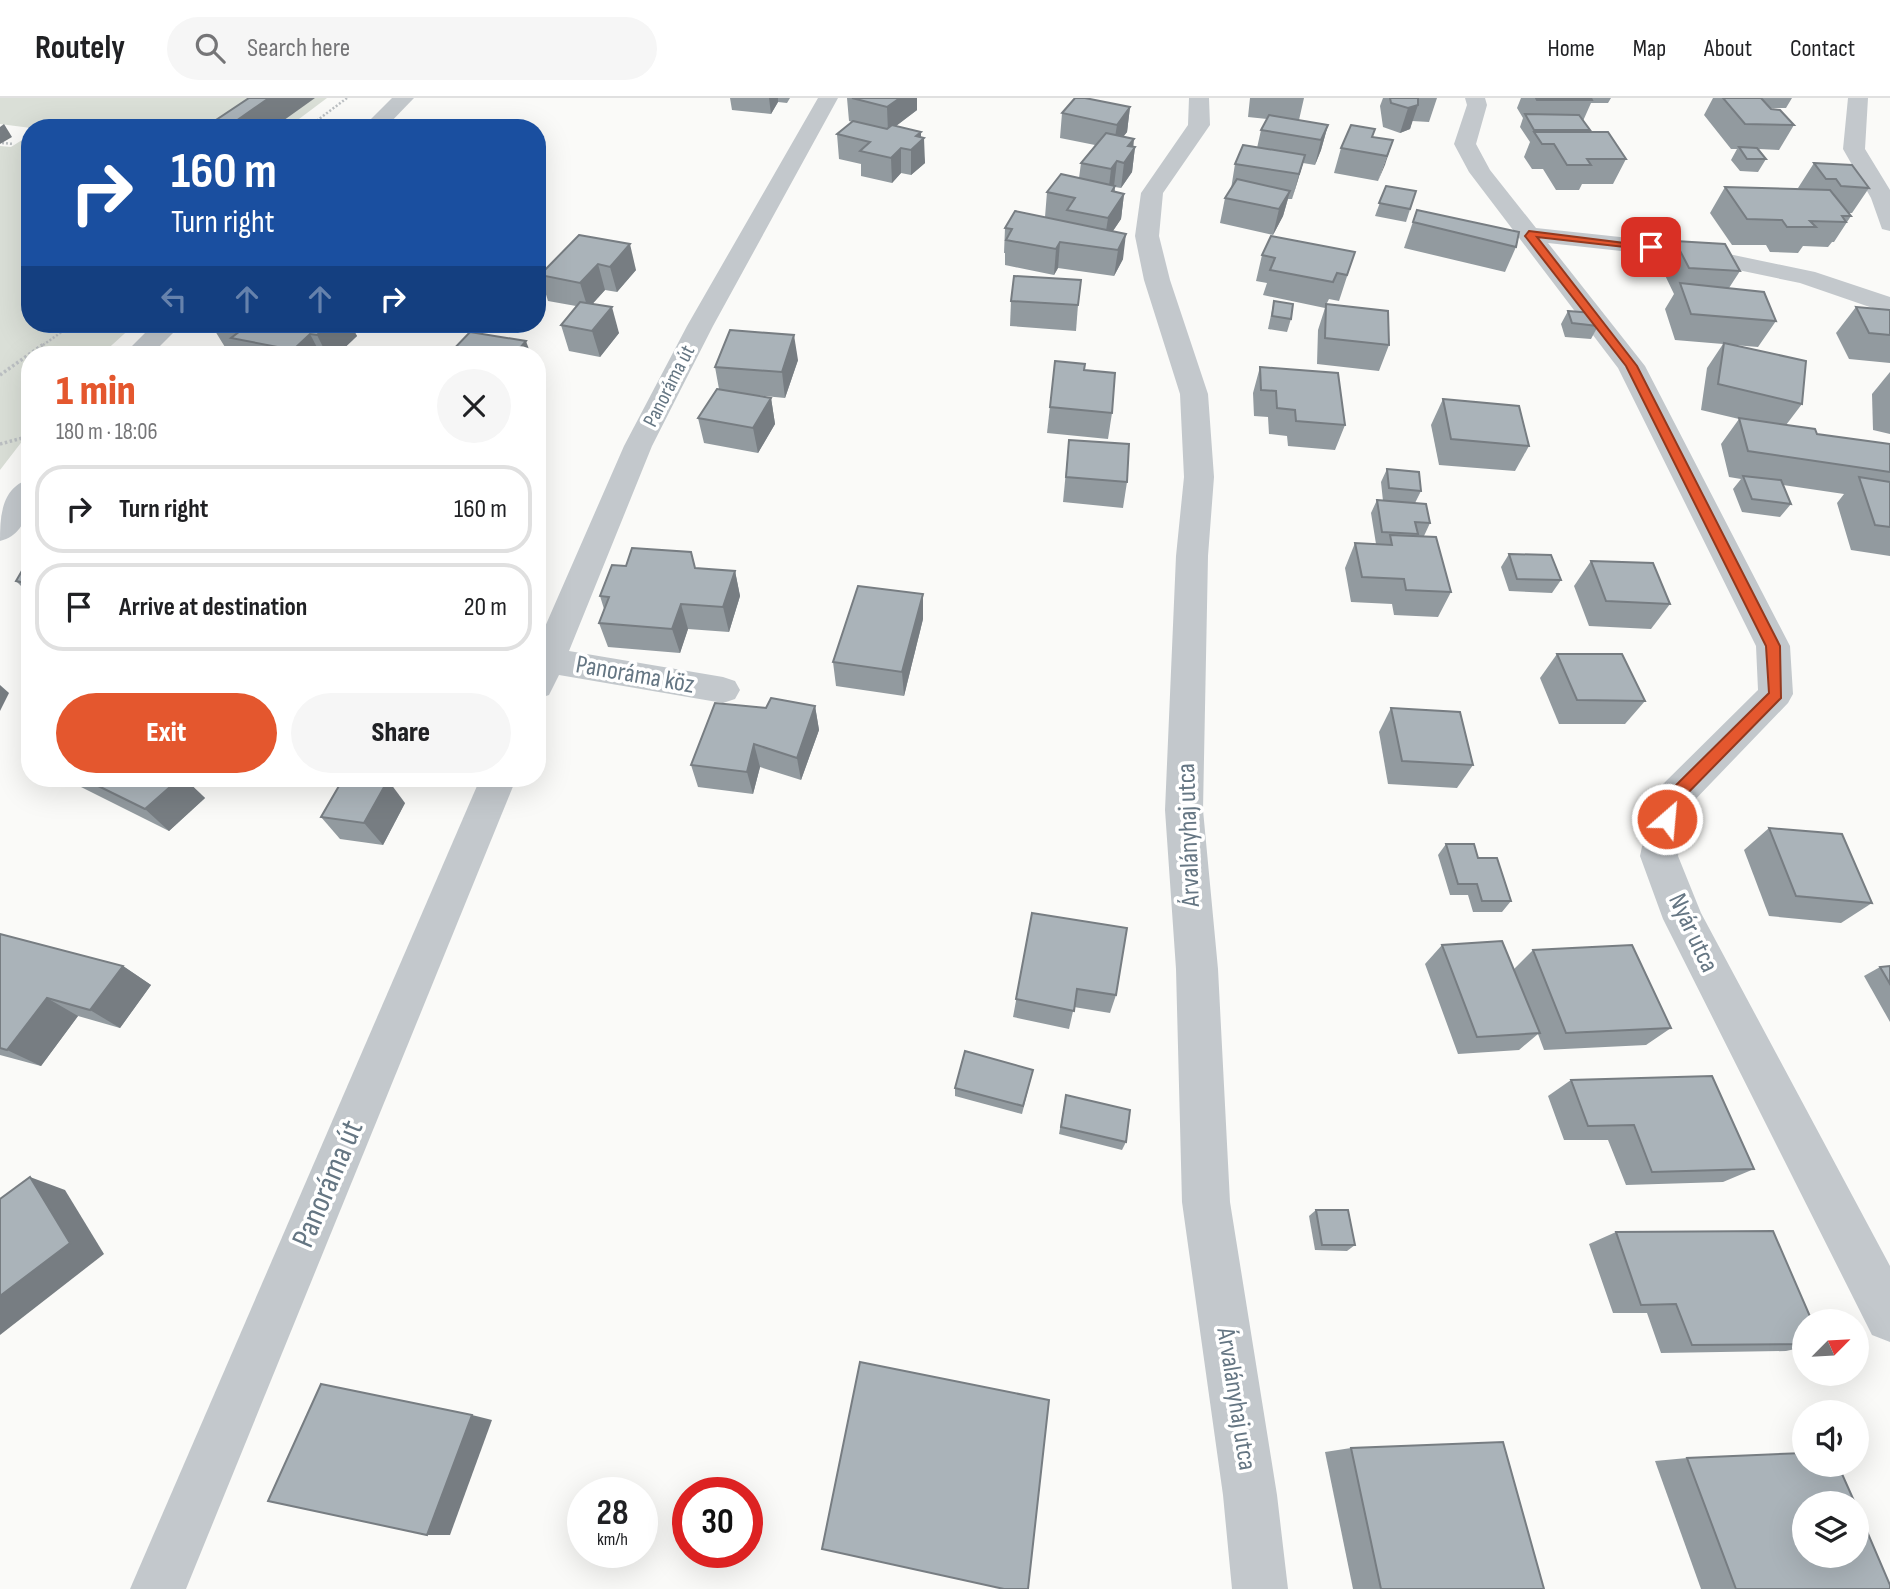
<!DOCTYPE html>
<meta charset="utf-8">
<style>
body{margin:0;font-family:"Sofia Sans Condensed",sans-serif;background:#f6f6f6;color:#202124;height:100vh;display:flex;flex-direction:column;font-size:26px;white-space:nowrap}
*{box-sizing:border-box;margin:0}
p{font-size:23px;color:#757577}
.icon{flex:none;width:38px;height:38px;fill:none;stroke:currentColor;stroke-width:2;stroke-linecap:round;stroke-linejoin:round}
.map{position:relative;flex:1;overflow:hidden}
.drawer{position:absolute;left:21px;top:248px;width:525px;height:441px;display:flex;flex-direction:column;background:#fff;border-radius:28px;box-shadow:0 7px 28px #0002}
.drawer>*{flex:none}
.top-card{position:absolute;left:21px;top:21px;width:525px;height:214px;border-radius:28px;box-shadow:0 7px 28px #0002;background:#1a4fa0;color:#fff;overflow:hidden}
.needle{width:46px;rotate:66deg}
.controls{position:absolute;left:1792px;top:1211px;display:grid;gap:14px}
.controls a{display:grid;place-items:center;width:77px;height:77px;border-radius:50%;background:#fff;box-shadow:0 7px 28px #0002;font-size:35px}
.speed{position:absolute;left:567px;top:1379px;display:flex;gap:14px;font-size:35px;font-weight:700;text-align:center}
.speed>*{display:grid;place-content:center;width:91px;height:91px;border-radius:50%;background:#fff;box-shadow:0 7px 28px #0002;line-height:1}
.speed small{font-size:18px;font-weight:400}
.speed .limit{border:10px solid #d22;background:#fff;color:#111}
.pin{position:absolute;display:grid;place-items:center;width:60px;height:60px;color:#fff;margin:-30px;border-radius:14px;box-shadow:0 4px 10px #0006}
.me{position:absolute;width:77px;margin:-38px;rotate:27deg;stroke-linejoin:round;filter:drop-shadow(0 0 5px #0008)}
.turn{display:flex;align-items:center;gap:24px;height:147px;padding:0 35px;font-size:32px}
.turn .icon{width:91px;height:91px;stroke-width:2.5}
.turn b{display:block;font-size:49px;line-height:60px}
.lanes{display:flex;align-items:center;height:66px;padding:0 35px;background:#0003;justify-content:center;gap:35px;direction:ltr}
.lanes .off{opacity:.35}
.round{display:grid;place-items:center;flex:none;width:74px;height:74px;border-radius:37px;background:#f6f6f6}
.head{display:flex;align-items:center;justify-content:space-between;height:119px;padding:0 35px}
h1{font-size:42px;font-weight:800;line-height:52px;color:#e4572e}
.cta{display:flex;gap:14px;margin-top:auto;padding:14px 35px}
.cta a{flex:1;height:80px;border-radius:42px;background:#e4572e;color:#fff;font-size:28px;font-weight:800;line-height:80px;text-align:center}
.cta a+a{background:#f6f6f6;color:#202124}
ul{padding:0;list-style:none}
li{display:flex;align-items:center;gap:21px;height:88px;margin:0 14px 10px;padding:0 21px;border:4px solid #e0e0e0;border-radius:28px}
li div{flex:1}
li b{display:block;font-size:26px}
li em{font-style:normal}
header{display:flex;align-items:center;gap:42px;box-sizing:border-box;height:98px;padding:0 35px;background:#fff;border-bottom:2px solid #e0e0e0}
header strong{font-size:33px}
nav{display:flex;gap:38px;margin-inline-start:auto;font-size:24px}
.search{width:490px;height:63px;background:#f6f6f6;display:flex;align-items:center;gap:18px;box-sizing:border-box;padding:0 24px;border-radius:38px;color:#757577;font-size:26px}
.map>svg:first-child{display:block}
</style>
<header>
<strong>Routely</strong>
<div class="search"><svg class="icon" aria-label="search" viewBox="0 0 24 24"><circle cx="10" cy="10" r="6"/><path d="M15 15l6 6"/></svg>Search here</div>
<nav><a>Home</a><a>Map</a><a>About</a><a>Contact</a></nav>
</header>
<div class="map">
<svg width="1890" height="1491" viewBox="0 0 1890 1491">
<rect width="100%" height="100%" fill="#fafaf8"/>
<g fill="#dadfd7">
<polygon points="0,0 327,0 287,30 31,30 0,26"/>
<polygon points="30,37 30,226 135,226 101,257 30,257 30,333 0,372 0,48 11,49"/>
</g>
<g fill="none" stroke-linecap="round" stroke-linejoin="round">
<g stroke="#bbbfc2" stroke-width="2.5" stroke-dasharray="2 2" stroke-linecap="butt">
<polyline points="307,30 347,0"/>
<polyline points="2,45 14,46"/>
<polyline points="43,247 73,226"/>
</g>
<g stroke="#bbbfc2" stroke-width="3.5" stroke-dasharray="2.5 2.5" stroke-linecap="butt">
<polyline points="0,277 45,245"/>
<polyline points="0,346 30,338"/>
</g>
<g fill="#c3c8cc" fill-rule="evenodd">
<polygon points="392,0 414,0 385,30 362,30"/>
<polygon points="818,0 838,0 713,228 652,348 569,553 723,579 735,583 740,592 735,601 723,605 559,577 549,597 537,601 537,547 624,348 687,228"/>
<polygon points="1189,0 1209,0 1210,27 1163,95 1159,138 1170,182 1208,296 1214,379 1208,458 1203,712 1218,871 1230,1104 1277,1397 1288,1491 1232,1491 1223,1397 1182,1104 1176,871 1165,712 1176,458 1184,379 1180,296 1144,182 1135,138 1141,95 1188,27"/>
<polygon points="1465,0 1485,0 1487,7 1476,46 1490,72 1536,130 1676,145 1815,174 1890,199 1890,216 1800,185 1676,159 1548,145 1645,268 1790,548 1793,596 1788,605 1688,709 1678,758 1701,815 1890,1168 1890,1244 1872,1237 1663,821 1640,758 1652,702 1658,691 1758,592 1756,548 1618,270 1469,74 1454,46 1467,7"/>
<polygon points="1848,0 1868,0 1865,51 1890,92 1890,133 1882,131 1871,100 1843,51"/>
<polygon points="154,226 182,226 151,257 123,257"/>
<path d="M30,381C30,406 28,436 0,443C0,419 1,389 30,381Z"/>
<polygon points="480,681 516,681 186,1491 130,1491"/>
</g>
</g>
<g fill="#929a9f">
<polygon points="730,0 790,0 787,5 778,4 771,16 732,12"/>
<polygon points="847,0 917,0 917,12 896,28 921,39 925,65 911,77 901,75 892,85 861,78 861,66 839,61 837,36 852,24 849,23"/>
<polygon points="1250,0 1304,0 1299,22 1328,27 1321,52 1315,67 1303,65 1292,101 1288,101 1283,118 1273,137 1220,125 1225,100 1231,91 1235,66 1257,50 1261,32 1267,21 1248,19"/>
<polygon points="1383,0 1437,0 1429,24 1412,23 1410,31 1400,35 1383,29 1380,8"/>
<polygon points="1521,0 1611,0 1608,5 1591,5 1583,23 1590,32 1589,34 1626,61 1613,86 1582,86 1579,92 1556,92 1543,71 1532,71 1524,59 1530,44 1520,29 1523,20 1517,10"/>
<polygon points="1713,0 1792,0 1786,10 1770,10 1794,27 1779,52 1759,51 1766,61 1758,74 1740,73 1731,62 1737,51 1731,51 1704,17"/>
<polygon points="1130,9 1127,34 1123,39 1133,49 1135,49 1132,74 1121,90 1115,89 1115,94 1124,96 1121,121 1113,133 1123,161 1114,178 1058,170 1054,177 1005,167 1005,155 1004,155 1005,130 1045,119 1047,94 1079,80 1081,65 1095,47 1060,40 1062,15"/>
<polygon points="1393,42 1378,83 1334,75 1341,50"/>
<polygon points="1814,65 1869,90 1852,115 1848,115 1851,118 1834,144 1832,144 1828,149 1803,148 1798,155 1770,154 1766,147 1732,147 1710,115 1725,89 1799,91 1798,90"/>
<polygon points="1386,88 1416,93 1406,124 1375,118"/>
<polygon points="1417,112 1516,149 1505,174 1404,150"/>
<polygon points="579,137 636,172 617,194 605,192 592,206 619,235 600,259 569,253 561,227 576,208 548,203 540,177"/>
<polygon points="1675,143 1740,173 1729,190 1776,223 1758,249 1734,247 1802,306 1786,327 1817,336 1890,346 1890,458 1851,452 1837,405 1844,396 1783,387 1791,406 1780,419 1742,414 1733,391 1741,381 1729,379 1721,346 1739,321 1701,312 1707,270 1723,246 1675,242 1665,211 1674,196 1661,169"/>
<polygon points="1355,154 1339,203 1329,201 1326,207 1389,247 1379,273 1317,266 1318,232 1325,210 1263,197 1267,185 1256,183 1262,157"/>
<polygon points="1011,203 1078,207 1076,233 1010,228"/>
<polygon points="1274,203 1291,221 1287,234 1268,231"/>
<polygon points="1856,209 1890,212 1890,265 1849,261 1836,235"/>
<polygon points="1568,213 1598,228 1591,241 1565,239 1561,226"/>
<polygon points="214,226 350,226 357,238 337,257 242,257 241,256 228,254 212,228"/>
<polygon points="798,262 785,300 755,297 771,300 775,326 758,355 704,345 698,320 719,291 715,269"/>
<polygon points="1055,263 1084,272 1112,315 1108,341 1047,335"/>
<polygon points="1260,269 1345,327 1335,352 1288,348 1287,338 1269,336 1268,319 1254,318 1253,295"/>
<polygon points="1890,274 1890,336 1873,332 1872,296"/>
<polygon points="1443,301 1529,348 1515,373 1439,367 1431,327"/>
<polygon points="1069,342 1127,384 1123,410 1063,404"/>
<polygon points="1387,371 1421,393 1415,405 1430,425 1424,438 1417,438 1451,494 1438,519 1394,517 1392,506 1351,504 1345,470 1355,445 1376,446 1371,415 1377,402 1383,403 1381,384"/>
<polygon points="1509,456 1561,482 1552,495 1509,493 1501,469"/>
<polygon points="30,459 30,497 16,483"/>
<polygon points="1591,463 1670,506 1651,531 1589,528 1574,488"/>
<polygon points="695,470 735,473 740,498 729,534 688,531 680,555 608,549 599,525 604,511 600,498"/>
<polygon points="923,521 904,598 836,588 833,564"/>
<polygon points="1557,556 1645,603 1625,626 1559,626 1540,580"/>
<polygon points="815,608 819,632 801,682 760,669 753,696 698,689 691,667 766,610"/>
<polygon points="1391,610 1473,667 1457,690 1388,686 1379,634"/>
<polygon points="68,681 185,681 205,700 169,733 71,684"/>
<polygon points="405,705 383,747 340,741 321,719"/>
<polygon points="1769,730 1872,805 1841,825 1769,818 1744,752"/>
<polygon points="1446,746 1478,760 1511,803 1502,814 1473,814 1468,797 1450,797 1438,757"/>
<polygon points="1032,815 1116,897 1110,915 1074,909 1069,931 1013,919"/>
<polygon points="0,836 123,868 151,887 120,930 78,918 41,968 0,957"/>
<polygon points="1442,847 1514,871 1533,852 1671,930 1646,947 1544,952 1538,936 1519,952 1458,956 1425,866"/>
<polygon points="1890,868 1890,924 1864,878 1880,869"/>
<polygon points="1033,972 1022,1016 955,998 955,990"/>
<polygon points="1571,982 1754,1071 1723,1084 1626,1087 1608,1042 1564,1042 1548,998"/>
<polygon points="1066,997 1126,1044 1122,1052 1059,1036"/>
<polygon points="1316,1112 1355,1147 1347,1153 1315,1152 1309,1118"/>
<polygon points="1616,1134 1804,1223 1804,1249 1786,1253 1661,1255 1647,1215 1613,1215 1589,1146"/>
<polygon points="1351,1350 1544,1491 1353,1491 1325,1354"/>
<polygon points="1687,1360 1890,1491 1701,1491 1655,1363"/>
</g>
<g fill="#777d82">
<polygon points="269,0 315,0 273,30 226,30"/>
<polygon points="769,0 778,0 778,4 771,16"/>
<polygon points="900,0 917,0 917,12 888,34 887,9"/>
<polygon points="1418,7 1410,31 1400,35 1408,10"/>
<polygon points="1130,9 1127,34 1113,51 1117,27"/>
<polygon points="4,26 12,39 0,46 0,29"/>
<polygon points="1328,27 1321,52 1315,67 1321,42"/>
<polygon points="921,34 921,42 924,40 925,65 911,77 911,52 916,38"/>
<polygon points="1134,41 1133,53 1135,49 1132,74 1121,90 1124,65 1128,48"/>
<polygon points="1393,42 1385,67 1378,83 1387,58"/>
<polygon points="901,50 901,75 892,85 891,60"/>
<polygon points="1305,57 1298,82 1292,101 1299,76"/>
<polygon points="1117,63 1114,88 1108,97 1111,71"/>
<polygon points="1290,93 1283,118 1273,137 1279,111"/>
<polygon points="1124,96 1121,121 1104,146 1108,120"/>
<polygon points="1126,136 1123,161 1114,178 1118,152"/>
<polygon points="1060,144 1058,170 1054,177 1056,151"/>
<polygon points="630,146 636,172 617,194 610,169"/>
<polygon points="598,166 605,192 588,211 580,185"/>
<polygon points="612,209 619,235 600,259 592,233"/>
<polygon points="329,226 350,226 357,238 337,257 327,257 317,237"/>
<polygon points="310,236 321,257 296,257 293,252"/>
<polygon points="794,237 798,262 785,300 782,274"/>
<polygon points="526,243 531,257 514,257"/>
<polygon points="771,300 775,326 758,355 753,330"/>
<polygon points="735,473 740,498 729,534 723,509"/>
<polygon points="923,496 923,521 904,598 902,574"/>
<polygon points="681,506 688,531 680,555 672,531"/>
<polygon points="0,587 9,595 0,613"/>
<polygon points="815,608 819,632 801,682 797,660"/>
<polygon points="754,646 760,669 753,696 747,674"/>
<polygon points="179,681 185,681 205,700 169,733 145,711"/>
<polygon points="388,682 405,705 383,747 364,725"/>
<polygon points="123,868 151,887 120,930 90,912"/>
<polygon points="47,900 78,918 41,968 7,952"/>
<polygon points="30,1079 65,1092 104,1156 0,1237 0,1198"/>
<polygon points="472,1317 492,1322 450,1437 427,1437"/>
</g>
<g fill="#aab3b9" stroke="#777d82" stroke-width="2">
<polygon points="249,0 269,0 226,30 204,30"/>
<polygon points="852,0 900,0 887,9"/>
<polygon points="1075,0 1085,0 1130,9 1117,27 1062,15"/>
<polygon points="1390,0 1418,0 1418,7 1408,10 1391,5"/>
<polygon points="1536,0 1591,0 1592,2 1537,2"/>
<polygon points="1723,0 1761,0 1771,11 1780,12 1794,27 1745,26"/>
<polygon points="1525,16 1579,17 1590,32 1534,32"/>
<polygon points="1269,17 1328,27 1321,42 1261,32"/>
<polygon points="853,23 887,31 892,27 921,34 916,38 924,40 911,52 901,50 891,60 860,53 870,44 837,36"/>
<polygon points="103,24 170,30 94,30"/>
<polygon points="1351,27 1375,31 1372,39 1393,42 1387,58 1341,50"/>
<polygon points="1534,34 1608,34 1626,61 1587,61 1591,67 1567,67 1554,46 1542,46"/>
<polygon points="1106,35 1134,41 1128,48 1135,49 1124,65 1117,63 1111,71 1081,65"/>
<polygon points="1243,47 1305,57 1299,76 1235,66"/>
<polygon points="1739,49 1757,50 1766,61 1747,61"/>
<polygon points="1814,65 1852,67 1869,90 1841,88 1836,81 1826,81"/>
<polygon points="1061,76 1115,88 1112,93 1124,96 1108,120 1067,112 1075,100 1047,94"/>
<polygon points="1237,81 1290,93 1279,111 1225,100"/>
<polygon points="1386,88 1416,93 1410,111 1379,105"/>
<polygon points="1725,89 1830,92 1851,118 1842,118 1846,124 1810,123 1816,129 1787,129 1782,122 1747,121"/>
<polygon points="1417,112 1519,134 1516,149 1413,124"/>
<polygon points="1015,113 1126,136 1118,152 1060,144 1056,151 1006,142 1012,131 1005,130"/>
<polygon points="579,137 630,146 610,169 598,166 580,185 540,177"/>
<polygon points="1271,138 1355,154 1347,177 1337,175 1333,184 1270,172 1275,160 1262,157"/>
<polygon points="1675,143 1725,146 1740,173 1689,170"/>
<polygon points="1014,178 1081,182 1078,207 1011,203"/>
<polygon points="1680,185 1764,194 1776,223 1691,216"/>
<polygon points="1274,203 1293,206 1291,221 1272,218"/>
<polygon points="580,204 612,209 592,233 561,227"/>
<polygon points="1326,206 1388,213 1389,247 1325,240"/>
<polygon points="1856,209 1890,212 1890,237 1869,235"/>
<polygon points="1568,213 1594,215 1598,228 1572,225"/>
<polygon points="214,226 329,226 317,237 310,236 293,252 231,240 240,233 212,228"/>
<polygon points="730,232 794,237 782,274 715,269"/>
<polygon points="470,234 526,243 514,257 448,257"/>
<polygon points="1724,245 1806,263 1802,306 1718,286"/>
<polygon points="1055,263 1085,266 1084,272 1115,275 1112,315 1050,309"/>
<polygon points="1260,269 1338,275 1345,327 1296,323 1295,312 1277,310 1276,293 1261,292"/>
<polygon points="717,291 771,300 753,330 698,320"/>
<polygon points="1443,301 1519,308 1529,348 1451,341"/>
<polygon points="1739,320 1815,331 1817,336 1890,346 1890,374 1748,353"/>
<polygon points="1069,342 1129,346 1127,384 1066,379"/>
<polygon points="1387,371 1419,374 1421,393 1389,390"/>
<polygon points="1743,378 1781,382 1791,406 1752,401"/>
<polygon points="1859,379 1890,384 1890,429 1875,427"/>
<polygon points="1377,402 1426,406 1430,425 1415,424 1418,436 1382,434"/>
<polygon points="1390,437 1436,439 1451,494 1406,492 1404,481 1362,479 1355,445 1392,447"/>
<polygon points="632,450 691,454 695,470 735,473 723,509 681,506 672,531 599,525 609,499 600,498 612,467 626,468"/>
<polygon points="1509,456 1551,457 1561,482 1517,481"/>
<polygon points="30,459 30,486 16,483"/>
<polygon points="1591,463 1653,465 1670,506 1606,503"/>
<polygon points="858,488 923,496 902,574 833,564"/>
<polygon points="1557,556 1622,556 1645,603 1577,602"/>
<polygon points="771,600 815,608 797,660 754,646 747,674 691,667 715,605 766,610"/>
<polygon points="1391,610 1460,614 1473,667 1402,663"/>
<polygon points="84,681 179,681 145,711"/>
<polygon points="343,681 377,681 388,682 364,725 321,719"/>
<polygon points="1769,730 1842,736 1872,805 1796,798"/>
<polygon points="1446,746 1474,746 1478,760 1497,760 1511,803 1482,803 1477,786 1458,786"/>
<polygon points="1032,815 1127,830 1116,897 1077,891 1074,913 1016,901"/>
<polygon points="0,836 123,868 90,912 47,900 7,952 0,950"/>
<polygon points="1502,843 1540,935 1477,939 1442,847"/>
<polygon points="1632,847 1671,930 1566,935 1533,852"/>
<polygon points="1890,868 1890,886 1880,869"/>
<polygon points="965,953 1033,972 1023,1008 955,990"/>
<polygon points="1712,978 1754,1071 1652,1074 1634,1027 1588,1028 1571,982"/>
<polygon points="1066,997 1130,1012 1126,1044 1061,1029"/>
<polygon points="30,1079 70,1145 0,1198 0,1101"/>
<polygon points="1316,1112 1348,1112 1355,1147 1322,1147"/>
<polygon points="1773,1133 1812,1223 1804,1223 1804,1246 1692,1247 1676,1206 1641,1207 1616,1134"/>
<polygon points="860,1264 1049,1302 1028,1491 1004,1491 822,1451"/>
<polygon points="321,1286 472,1317 427,1437 268,1403"/>
<polygon points="1503,1344 1544,1491 1381,1491 1351,1350"/>
<polygon points="1804,1355 1804,1367 1838,1367 1855,1405 1804,1405 1804,1458 1857,1458 1857,1410 1890,1487 1890,1491 1736,1491 1687,1360"/>
</g>
<polygon fill="#e4572e" stroke="#94391e" stroke-width="2" points="1529,133 1656,149 1651,152 1537,139 1637,268 1780,548 1781,600 1678,705 1675,721 1667,727 1659,721 1665,698 1769,595 1766,548 1626,268 1525,138"/>
<g text-anchor="middle" dominant-baseline="central" stroke-width="7" stroke-linejoin="round" paint-order="stroke">
<g font-size="21" fill="#657683" stroke="#fff">
<text transform="translate(669 288) rotate(-63)">Panoráma út</text>
</g>
<g font-size="26" fill="#657683" stroke="#fff">
<text transform="translate(635 577) rotate(10)">Panoráma köz</text>
<text transform="translate(1189 737) rotate(-92)">Árvalányhaj utca</text>
<text transform="translate(1693 835) rotate(65)">Nyár utca</text>
<text transform="translate(1236 1301) rotate(81)">Árvalányhaj utca</text>
</g>
<g font-size="32" fill="#657683" stroke="#fff">
<text transform="translate(328 1086) rotate(-67)">Panoráma út</text>
</g>
</g>
</svg>
<div class="controls">
<a><svg class="needle" viewBox="-14 -14 28 28"><path d="M0-13l5 13h-10z" fill="#e53935"/><path d="M0 13l5-13h-10z" fill="#757577"/></svg></a>
<a><svg class="icon" aria-label="sound" viewBox="0 0 24 24"><path d="M4 9h4l5-4v14l-5-4H4zM17 9q2 3 0 6"/></svg></a>
<a><svg class="icon" aria-label="layers" viewBox="0 0 24 24"><path d="M12 4l9 5-9 5-9-5zM3 14l9 5 9-5"/></svg></a>
</div>
<div class="speed"><div>28<small>km/h</small></div><div class="limit">30</div></div>
<div class="pin" style="left:1651px;top:149px;background:#d93025"><svg class="icon" aria-label="arrive" viewBox="0 0 24 24"><path d="M6 21V4h12l-3 4 3 4H6"/></svg></div>
<svg class="me" style="left:1667px;top:721px" viewBox="-20 -20 40 40"><circle r="17" fill="#e4572e" stroke="#fff" stroke-width="3"/><path d="M0-11L8 9 0 5-8 9z" fill="#fff"/></svg>
<div class="top-card">
<div class="turn"><svg class="icon" aria-label="right" viewBox="0 0 24 24"><path d="M7 20v-9h11M14 6l5 5-5 5"/></svg><div><b>160 m</b>Turn right</div></div>
<div class="lanes"><svg class="icon off" aria-label="left" viewBox="0 0 24 24"><path d="M17 20v-9H6M10 6l-5 5 5 5"/></svg><svg class="icon off" aria-label="ahead" viewBox="0 0 24 24"><path d="M12 20V5M6 11l6-6 6 6"/></svg><svg class="icon off" aria-label="ahead" viewBox="0 0 24 24"><path d="M12 20V5M6 11l6-6 6 6"/></svg><svg class="icon" aria-label="right" viewBox="0 0 24 24"><path d="M7 20v-9h11M14 6l5 5-5 5"/></svg></div>
</div>
<section class="drawer">
<div class="head"><div><h1>1 min</h1><p>180 m · 18:06</p></div><a class="round"><svg class="icon" aria-label="close" viewBox="0 0 24 24"><path d="M6 6l12 12M18 6L6 18"/></svg></a></div>
<ul>
<li><svg class="icon" aria-label="right" viewBox="0 0 24 24"><path d="M7 20v-9h11M14 6l5 5-5 5"/></svg><div><b>Turn right</b></div><em>160 m</em></li>
<li><svg class="icon" aria-label="arrive" viewBox="0 0 24 24"><path d="M6 21V4h12l-3 4 3 4H6"/></svg><div><b>Arrive at destination</b></div><em>20 m</em></li>
</ul>
<div class="cta"><a>Exit</a><a>Share</a></div>
</section>
</div>
